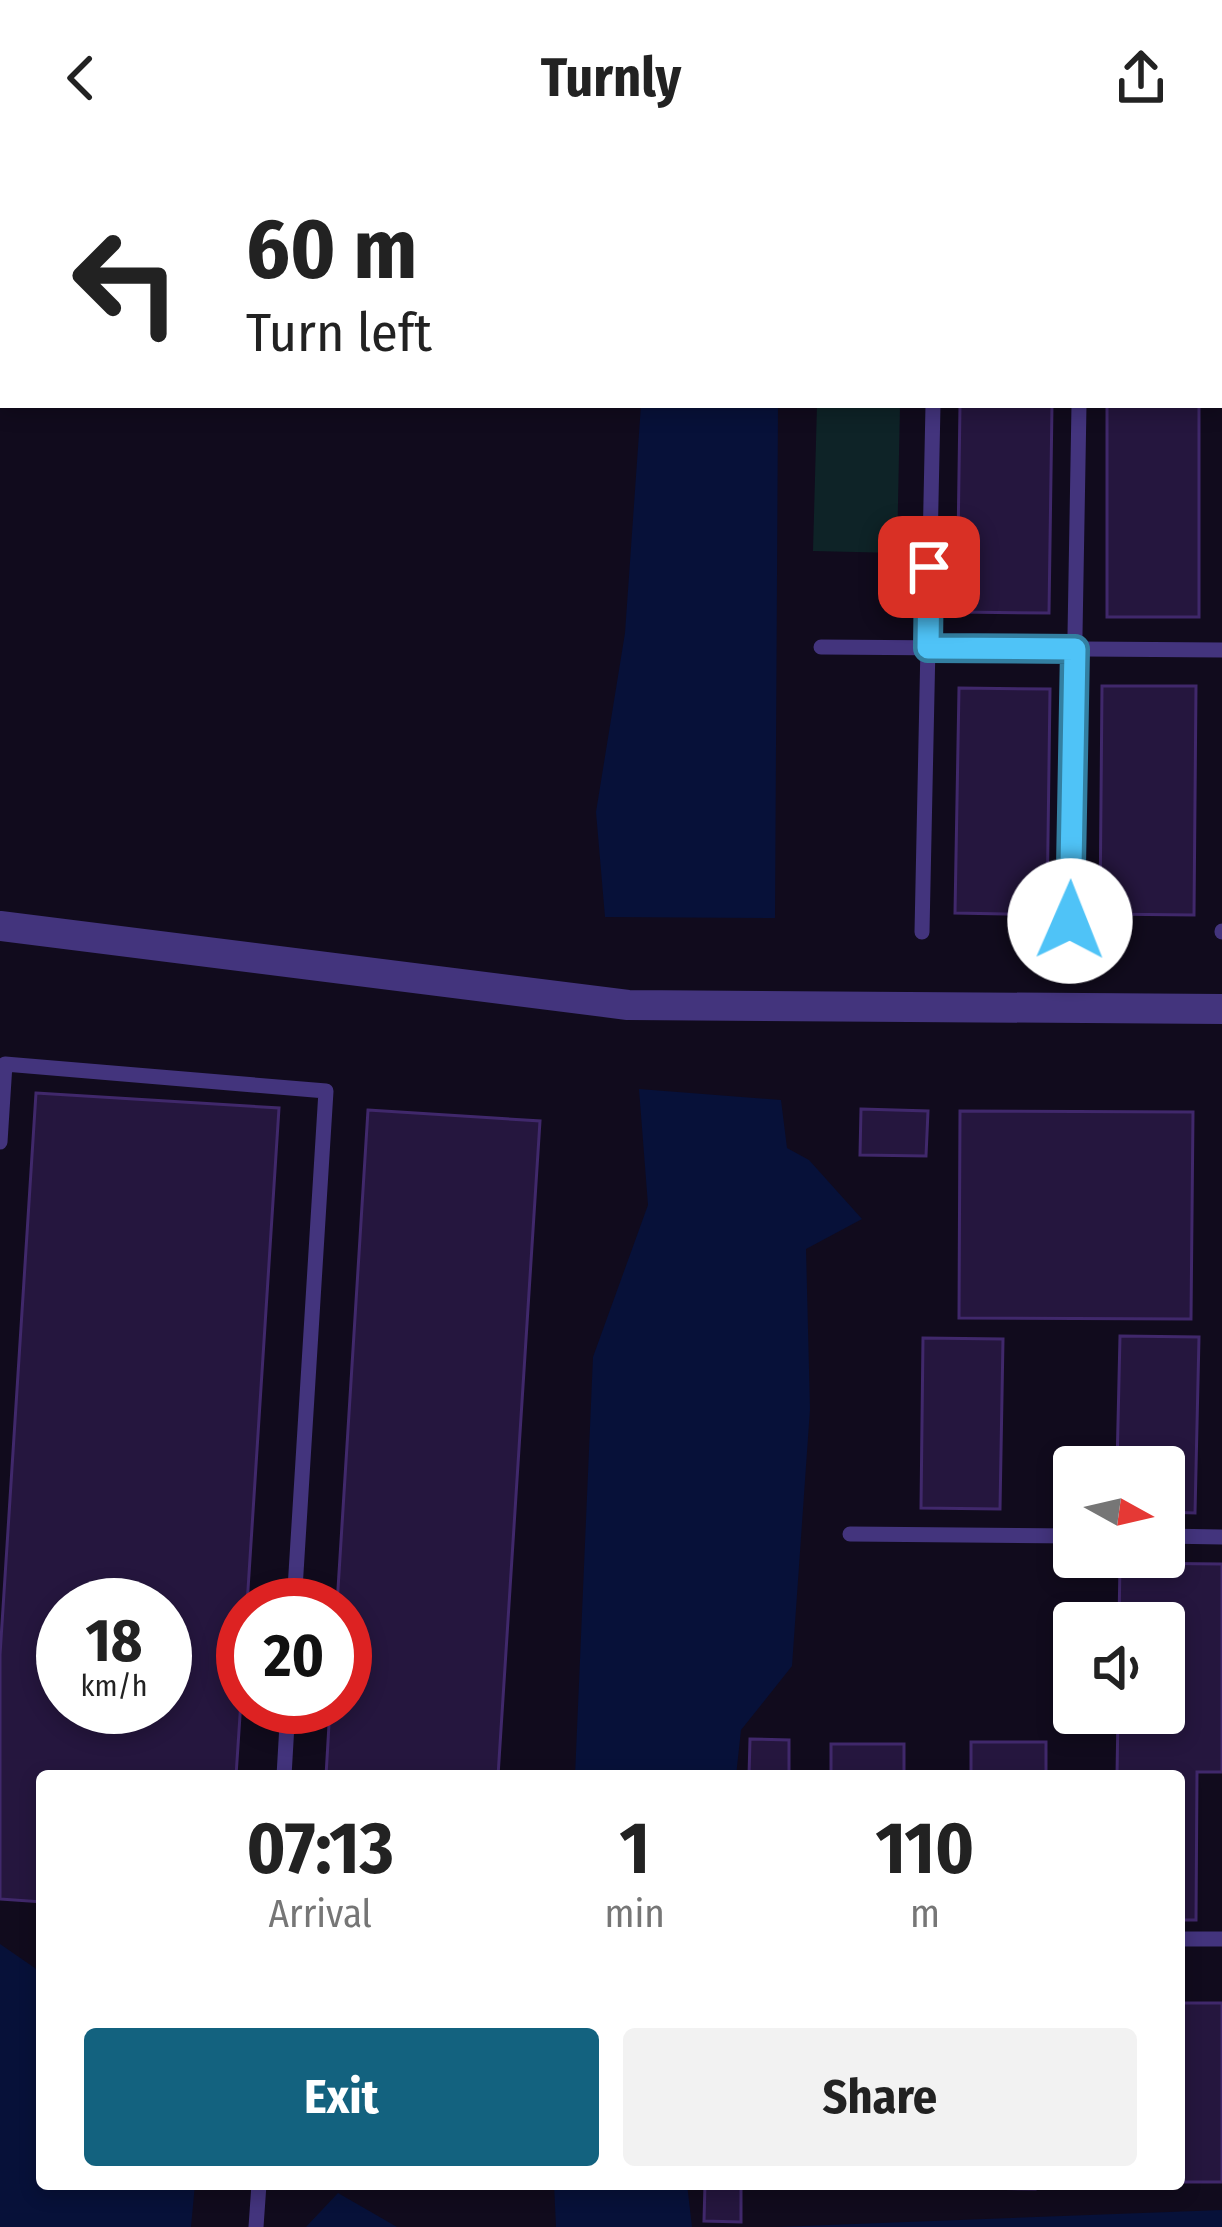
<!DOCTYPE html>
<style>
body{margin:0;font-family:"Fira Sans Condensed",sans-serif;background:#f2f2f2;color:#222;height:100vh;display:flex;flex-direction:column;font-size:45px;white-space:nowrap}
*{box-sizing:border-box;margin:0}
p{font-size:39px;color:#767676}
.icon{flex:none;width:66px;height:66px;fill:none;stroke:currentColor;stroke-width:2;stroke-linecap:round;stroke-linejoin:round}
.map{position:relative;flex:1;overflow:hidden}
.drawer{position:absolute;left:36px;top:1614px;width:1149px;height:420px;display:flex;flex-direction:column;background:#fff;border-radius:12px;box-shadow:0 6px 18px #0003}
.drawer>*{flex:none}
.guide{position:absolute;left:0px;top:0px;width:1224px;height:252px;box-shadow:0 6px 18px #0003;background:#fff;color:#222;overflow:hidden}
.needle{width:78px;rotate:98deg}
.controls{position:absolute;left:1053px;top:1290px;display:grid;gap:24px}
.controls a{display:grid;place-items:center;width:132px;height:132px;border-radius:12px;background:#fff;box-shadow:0 6px 18px #0003;font-size:60px}
.speed{position:absolute;left:36px;top:1422px;display:flex;gap:24px;font-size:60px;font-weight:700;text-align:center}
.speed>*{display:grid;place-content:center;width:156px;height:156px;border-radius:50%;background:#fff;box-shadow:0 6px 18px #0003;line-height:1}
.speed small{font-size:30px;font-weight:400}
.speed .limit{border:18px solid #d22;background:#fff;color:#111}
.pin{position:absolute;display:grid;place-items:center;width:102px;height:102px;color:#fff;margin:-51px;border-radius:24px;box-shadow:0 6px 18px #0006}
.me{position:absolute;width:132px;margin:-66px;rotate:1deg;stroke-linejoin:round;filter:drop-shadow(0 0 9px #0008)}
.turn{display:flex;align-items:center;gap:42px;height:252px;padding:0 48px;font-size:54px}
.turn .icon{width:156px;height:156px;stroke-width:2.5}
.turn b{display:block;font-size:84px;line-height:102px}
.eta{display:flex;justify-content:space-evenly;align-items:center;height:204px;text-align:center}
.eta b{font-size:72px;font-weight:700;line-height:84px}
.button{display:flex;gap:24px;margin-top:auto;padding:24px 48px}
.button a{flex:1;height:138px;border-radius:12px;background:#13627f;color:#fff;font-size:48px;font-weight:700;line-height:138px;text-align:center}
.button a+a{background:#f2f2f2;color:#222}
header{display:flex;justify-content:space-between;align-items:center;height:156px;padding:0 48px;background:#fff;font-size:54px;font-weight:700}
.map>svg:first-child{display:block}
</style>
<header><svg class="icon" aria-label="back" viewBox="0 0 24 24"><path d="M15 5l-7 7 7 7"/></svg>Turnly<svg class="icon" aria-label="share" viewBox="0 0 24 24"><path d="M12 15V3M7 8l5-5 5 5M5 13v7h14v-7"/></svg></header>
<div class="map">
<svg width="1222" height="2071" viewBox="0 0 1222 2071">
<rect width="100%" height="100%" fill="#110b1d"/>
<polygon fill="#0e2327" points="817,249 900,249 897,397 813,395"/>
<g fill="#071139">
<polygon points="641,249 778,249 775,762 605,761 596,656 625,477"/>
<polygon points="639,933 781,944 787,992 809,1004 862,1063 806,1093 810,1253 792,1510 741,1574 736,1620 575,1620 593,1201 648,1049"/>
<polygon points="0,1788 42,1817 42,2028 195,2028 191,2071 0,2071"/>
<polygon points="554,2028 687,2028 692,2071 556,2071"/>
<polygon points="338,2037 397,2071 306,2071"/>
<polygon points="1222,2054 1222,2071 776,2071"/>
</g>
<g fill="#25163e" stroke="#40286b" stroke-width="3" fill-rule="evenodd">
<rect x="973" y="0" width="90" height="3"/>
<rect x="1118" y="0" width="93" height="3"/>
<polygon points="960,249 1052,249 1049,457 957,456"/>
<rect x="1107" y="249" width="92" height="212"/>
<polygon points="1102,530 1196,530 1194,759 1100,758"/>
<polygon points="959,532 1050,533 1047,759 955,757"/>
<path d="M36,937L279,952L247,1449H243V1514L236,1620H42V1746L0,1743V1499ZM63,1449H165V1551H63Z"/>
<polygon points="861,953 928,955 926,1000 860,999"/>
<polygon points="368,954 540,965 498,1620 326,1620 330,1551 345,1551 345,1449 337,1449"/>
<polygon points="960,955 1193,956 1191,1163 959,1162"/>
<polygon points="1120,1180 1199,1181 1195,1357 1164,1356 1164,1311 1117,1311"/>
<polygon points="923,1182 1003,1183 1000,1353 921,1352"/>
<polygon points="1120,1407 1222,1408 1222,1616 1197,1616 1196,1764 1179,1764 1179,1620 1117,1620 1118,1557 1164,1557 1164,1467 1119,1467"/>
<polygon points="750,1583 789,1584 789,1620 749,1620"/>
<rect x="971" y="1586" width="75" height="34"/>
<rect x="831" y="1588" width="73" height="32"/>
<rect x="1179" y="1847" width="43" height="179"/>
<polygon points="705,2028 741,2028 741,2066 704,2065"/>
<polygon points="879,2028 1035,2028 1035,2033 879,2030"/>
</g>
<g fill="none" stroke-linecap="round" stroke-linejoin="round">
<g stroke="#43347d" stroke-width="15">
<polyline points="1221,197 1222,197"/>
<polyline points="821,491 1222,494"/>
<polyline points="1070,765 1079,249"/>
<polyline points="922,776 933,249"/>
<polyline points="1222,776 1222,775"/>
<polyline points="0,986 5,908 326,935 294,1449"/>
<polyline points="850,1378 1074,1380"/>
<polyline points="1164,1380 1222,1381"/>
<polyline points="284,1620 288,1551"/>
<polyline points="1179,1783 1222,1783"/>
<polyline points="256,2071 259,2028"/>
</g>
<polyline stroke="#43347d" stroke-width="30" points="0,770 628,849 1222,853"/>
</g>
<g fill="none" stroke-linecap="round" stroke-linejoin="round">
<g stroke="#337fa1" stroke-width="30">
<polyline id="route" points="929,411 928,492 1075,493 1070,765"/>
</g>
<use href="#route" stroke="#4fc3f7" stroke-width="21"/>
</g>
</svg>
<div class="controls">
<a><svg class="needle" viewBox="-14 -14 28 28"><path d="M0-13l5 13h-10z" fill="#e53935"/><path d="M0 13l5-13h-10z" fill="#767676"/></svg></a>
<a><svg class="icon" aria-label="sound" viewBox="0 0 24 24"><path d="M4 9h4l5-4v14l-5-4H4zM17 9q2 3 0 6"/></svg></a>
</div>
<div class="speed"><div>18<small>km/h</small></div><div class="limit">20</div></div>
<div class="pin" style="left:929px;top:411px;background:#d93025"><svg class="icon" aria-label="arrive" viewBox="0 0 24 24"><path d="M6 21V4h12l-3 4 3 4H6"/></svg></div>
<svg class="me" style="left:1070px;top:765px" viewBox="-20 -20 40 40"><circle r="19" fill="#fff"/><path d="M0-13L10 11 0 6-10 11z" fill="#4fc3f7"/></svg>
<div class="guide">
<div class="turn"><svg class="icon" aria-label="left" viewBox="0 0 24 24"><path d="M17 20v-9H6M10 6l-5 5 5 5"/></svg><div><b>60 m</b>Turn left</div></div>
</div>
<section class="drawer">
<div class="eta">
<div><b>07:13</b><p>Arrival</p></div>
<div><b>1</b><p>min</p></div>
<div><b>110</b><p>m</p></div>
</div>
<div class="button"><a>Exit</a><a>Share</a></div>
</section>
</div>
